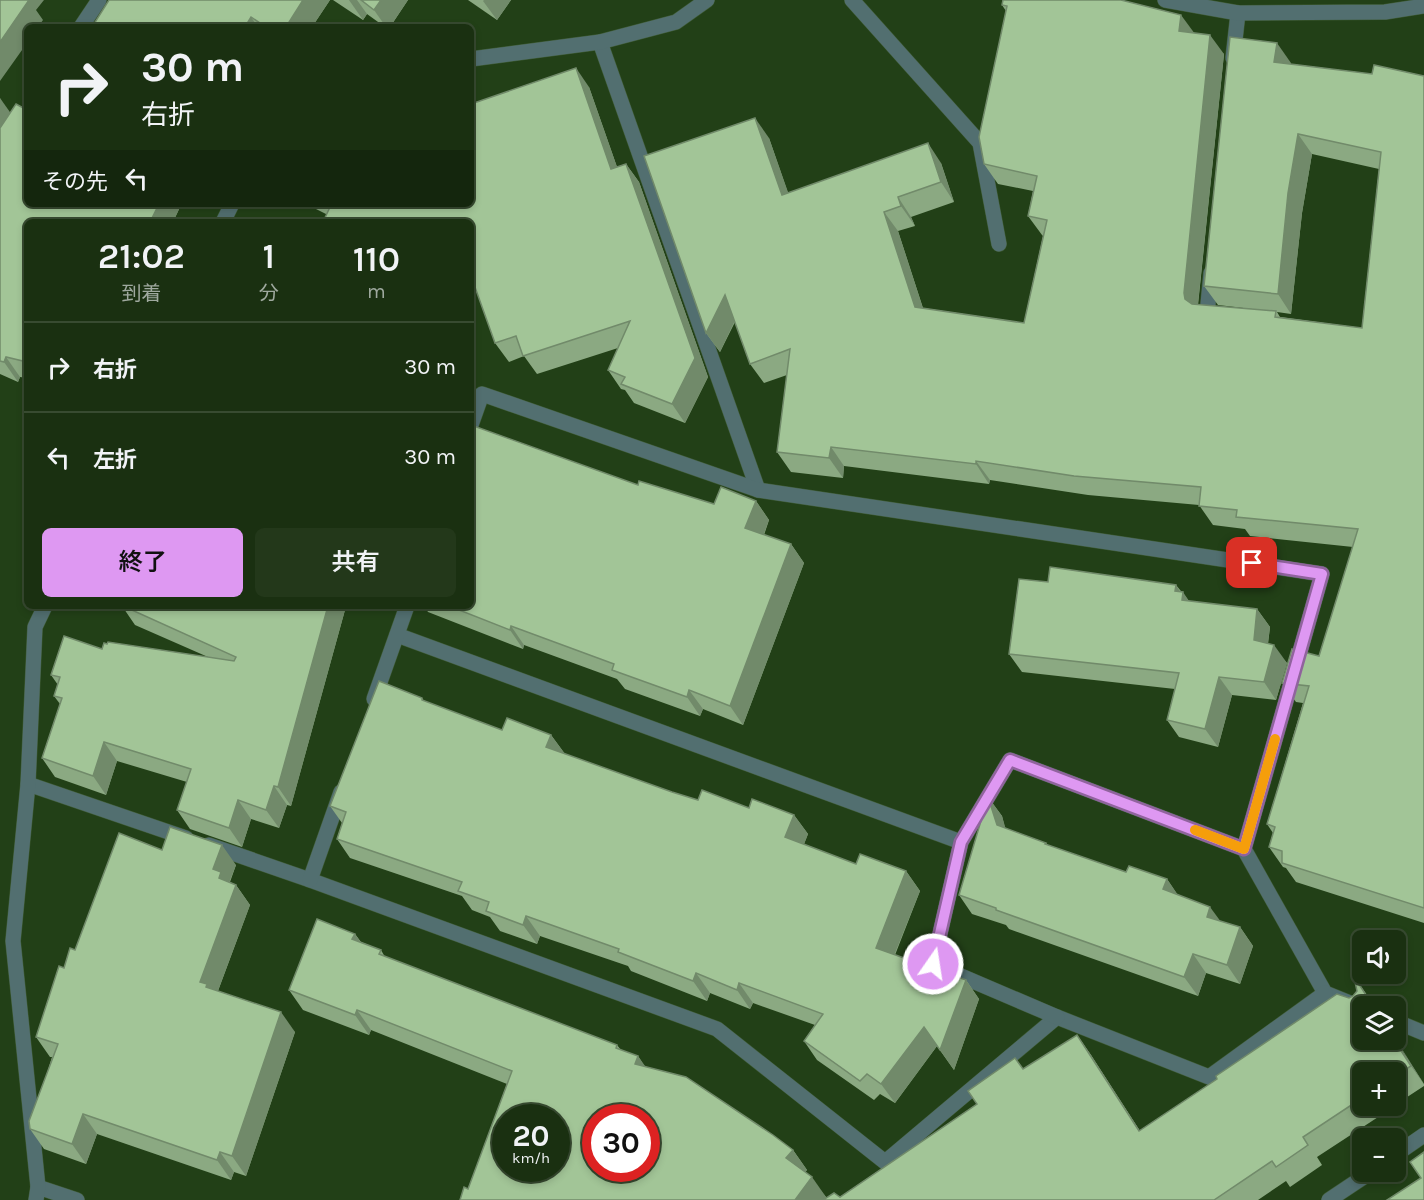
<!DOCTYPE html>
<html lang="ja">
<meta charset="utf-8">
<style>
body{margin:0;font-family:Karla,"Noto Sans JP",sans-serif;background:#23381a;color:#f1f3f6;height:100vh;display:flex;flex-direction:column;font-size:22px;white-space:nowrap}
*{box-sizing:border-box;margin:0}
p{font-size:20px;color:#9fa99f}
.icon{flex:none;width:33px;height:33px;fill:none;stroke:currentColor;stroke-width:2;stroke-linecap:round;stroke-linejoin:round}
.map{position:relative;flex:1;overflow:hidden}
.sheet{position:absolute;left:24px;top:219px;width:450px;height:390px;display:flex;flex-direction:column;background:#1a3011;border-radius:9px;box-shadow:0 3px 9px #0003,0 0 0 2px #384b31}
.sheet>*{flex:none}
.banner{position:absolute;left:24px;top:24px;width:450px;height:183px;border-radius:9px;box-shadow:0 3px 9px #0003,0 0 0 2px #384b31;background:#1a3011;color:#f1f3f6;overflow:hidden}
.controls{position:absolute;left:1352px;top:930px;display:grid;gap:12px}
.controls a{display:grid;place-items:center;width:54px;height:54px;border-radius:9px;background:#1a3011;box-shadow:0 3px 9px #0003,0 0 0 2px #384b31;font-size:30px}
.speed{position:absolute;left:492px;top:1104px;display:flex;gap:12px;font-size:30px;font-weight:700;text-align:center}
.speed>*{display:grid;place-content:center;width:78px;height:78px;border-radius:50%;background:#1a3011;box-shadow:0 3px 9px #0003,0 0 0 2px #384b31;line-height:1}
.speed small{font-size:15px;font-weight:400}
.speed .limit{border:9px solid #d22;background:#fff;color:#111}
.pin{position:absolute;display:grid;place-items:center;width:51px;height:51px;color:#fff;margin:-26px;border-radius:12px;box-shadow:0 3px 9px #0006}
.me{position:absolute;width:66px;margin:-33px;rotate:13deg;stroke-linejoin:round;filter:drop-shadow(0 0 4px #0008)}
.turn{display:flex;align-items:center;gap:21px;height:126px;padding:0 18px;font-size:27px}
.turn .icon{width:78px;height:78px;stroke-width:2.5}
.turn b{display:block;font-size:42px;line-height:51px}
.then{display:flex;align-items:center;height:57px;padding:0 18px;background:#0003;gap:12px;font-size:22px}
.eta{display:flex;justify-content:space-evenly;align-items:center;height:102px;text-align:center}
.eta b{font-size:36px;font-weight:600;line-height:42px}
.cta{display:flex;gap:12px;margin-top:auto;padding:12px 18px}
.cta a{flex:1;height:69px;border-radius:9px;background:#de98f2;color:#111;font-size:24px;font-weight:600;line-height:69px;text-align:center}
.cta a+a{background:#23381a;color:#f1f3f6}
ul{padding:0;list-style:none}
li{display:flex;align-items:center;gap:18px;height:90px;padding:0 18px;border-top:2px solid #384b31}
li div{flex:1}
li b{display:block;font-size:22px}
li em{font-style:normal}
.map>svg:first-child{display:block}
</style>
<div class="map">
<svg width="1424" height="1200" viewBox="0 0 1424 1200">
<rect width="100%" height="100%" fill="#224017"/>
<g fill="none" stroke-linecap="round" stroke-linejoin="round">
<g stroke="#3f5b35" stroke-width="16">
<g id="lane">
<polyline points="1233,58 1238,13"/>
<polyline points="1211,273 1207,314 1216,315"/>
</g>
</g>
<g stroke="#3f5b35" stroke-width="16">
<g id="street">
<polyline points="852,0 980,143 999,244"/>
<polyline points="1165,0 1238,13 1385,12 1424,6"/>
<polyline points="81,27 99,0"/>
<polyline points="600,42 758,490"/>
<polyline points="471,59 600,42 676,22 707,0"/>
<polyline points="223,222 232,204"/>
<polyline points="471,425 482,394 758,490 1322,574 1244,849 1325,993 1362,1008"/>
<polyline points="397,635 961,842"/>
<polyline points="374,699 407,606"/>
<polyline points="28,784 186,838"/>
<polyline points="209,845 310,880 717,1029 885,1162 1057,1017 1209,1077 1325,993"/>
<polyline points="310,880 341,792"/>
<polyline points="1057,1017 933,964 961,842 1010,760 1244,849"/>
<polyline points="1395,1021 1424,1033"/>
<polyline points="1395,1155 1424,1135"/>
<polyline points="38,1187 77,1200"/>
<polyline points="36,1200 38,1187 13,941 28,784 35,627 45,606"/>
<polyline points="1329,1200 1371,1172"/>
</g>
</g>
<use href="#lane" stroke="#526f70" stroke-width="15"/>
<use href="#street" stroke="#526f70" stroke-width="15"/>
</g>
<g fill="#8ba982" fill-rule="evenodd">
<polygon points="330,0 312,27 92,27"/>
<polygon points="333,0 408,0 390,27 385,27 367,14 363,20"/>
<polygon points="468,0 511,0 497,20"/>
<path d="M1002,5L1193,32L1224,54L1198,305L1252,309L1218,305L1204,286L1291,63V64L1372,74L1424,76V923L1296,882L1286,868L1283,867L1269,847L1273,833L1267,824L1303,703L1296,702L1282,683L1319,656L1353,547L1250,536L1245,529L1213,525L1199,505L1088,495L990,480L989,484L844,466L843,478L791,472L777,452L787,375L764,383L750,364L735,322L720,352L706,333L769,138L788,193L941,163L954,202L911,217L915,226L898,231L923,308L1024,323L1043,236L1042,235L1028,216L1033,191L998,184L984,164L1006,11ZM1312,154L1379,169L1362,328L1280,317L1277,312L1291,314L1302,213Z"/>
<polygon points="589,87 617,167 626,164 639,182 708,377 685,423 634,403 625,390 621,389 608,370 618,348 537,374 524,356 509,362 495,343 471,222 326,214 306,204 471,204"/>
<polygon points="0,98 27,204 180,204 181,205 173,222 27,222 27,378 20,377 18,382 0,374"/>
<polygon points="638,485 714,504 756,501 769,520 764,535 791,544 804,563 743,725 703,709 700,716 625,689 617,679 524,645 523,649 428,612 424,606 471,606"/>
<polygon points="1048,582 1176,585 1189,601 1257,609 1270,627 1268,644 1287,663 1276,700 1232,695 1218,747 1179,737 1167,720 1175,689 1022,672 1009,654"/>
<polygon points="122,606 343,608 345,610 291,806 287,805 279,828 251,819 242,847 190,829 177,810 187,782 117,761 106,795 55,777 42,758 60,704 54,696 58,685 51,675 102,649 107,644 208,657 135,625"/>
<polygon points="422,698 424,701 502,730 551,735 565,754 672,792 698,800 794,815 808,834 804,844 856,864 906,871 920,891 895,955 966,980 979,999 954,1070 937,1046 895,1103 880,1094 874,1100 817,1060 804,1041 815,1025 753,1003 750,1009 710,993 707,1001 631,971 628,966 540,936 537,944 500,931 490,917 472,910 462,896 350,858 337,839 342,823 330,806"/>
<polygon points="988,797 1002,816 1005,828 1046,843 1048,845 1126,872 1167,879 1177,894 1220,921 1240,927 1253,946 1240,984 1206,973 1198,996 1009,929 1006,925 972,914 959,895"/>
<polygon points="162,850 236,865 230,882 236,885 250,905 218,991 295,1032 246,1176 234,1172 231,1180 97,1134 86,1164 44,1149 30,1129 52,1057 50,1057 36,1037 64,968 75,950"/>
<polygon points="355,934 361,942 381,950 385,957 617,1045 621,1050 638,1056 645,1067 793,1150 807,1170 805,1172 826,1197 825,1199 840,1197 977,1104 1023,1069 1077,1035 1091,1055 1140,1131 1349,998 1353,996 1357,991 1357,981 1375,1006 1362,1006 1395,1040 1424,1084 1424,1086 1395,1105 1395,1072 1362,1072 1362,1106 1395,1106 1317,1157 1322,1165 1290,1187 1286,1181 1258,1200 460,1200 468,1189 507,1084 371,1030 369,1035 303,1010 289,990"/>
</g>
<g fill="#718a6a">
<polygon points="25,0 44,0 36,10 43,20 38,27 27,27 27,43 0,81 0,42"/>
<polygon points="303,0 330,0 312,27 286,27"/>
<polygon points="349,0 357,0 367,14 363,20"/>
<polygon points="381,0 408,0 390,27 386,27 374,10"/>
<polygon points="484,0 511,0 497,20 483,1"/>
<polygon points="1181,15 1195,34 1179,31"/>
<polygon points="251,17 258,27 245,27"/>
<polygon points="1210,35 1224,54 1197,313 1185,299 1184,293"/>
<polygon points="1277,43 1291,63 1288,81 1274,62"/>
<polygon points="576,68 589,87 624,187 611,169"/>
<polygon points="0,98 12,115 0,134"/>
<polygon points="755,118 769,138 796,215 782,195"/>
<polygon points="1298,134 1312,154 1302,213 1291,314 1278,294 1288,193"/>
<polygon points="928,143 941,163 954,202 941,182"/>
<polygon points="626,164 639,182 708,377 685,423 672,404"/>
<polygon points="898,197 911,217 915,226 901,206"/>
<polygon points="159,204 180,204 181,205 173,222 150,222"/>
<polygon points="884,212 898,231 929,327 915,307"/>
<polygon points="725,295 738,314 720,352 706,333"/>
<polygon points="6,357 20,377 18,382 4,362"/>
<polygon points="831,447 844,466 843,478 829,458"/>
<polygon points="976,461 990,480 989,484 976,464"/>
<polygon points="756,501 769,520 759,547 745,528"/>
<polygon points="791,544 804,563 743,725 730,706"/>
<polygon points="1176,585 1182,595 1183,592 1195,610 1194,618 1175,591"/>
<polygon points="328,606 344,606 343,608 345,610 291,806 278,787"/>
<polygon points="1257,609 1270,627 1266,658 1254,640"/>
<polygon points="511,626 524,645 523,649 510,630"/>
<polygon points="1274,645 1287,663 1276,700 1264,682"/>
<polygon points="1219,677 1232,695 1218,747 1205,729"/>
<polygon points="689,690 703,709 700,716 687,697"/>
<polygon points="551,735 565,754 546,747"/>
<polygon points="104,742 117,761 106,795 93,776"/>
<polygon points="274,786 287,805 279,828 266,810"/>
<polygon points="988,797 1002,816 1010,844 997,825"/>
<polygon points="238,800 251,819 242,847 229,828"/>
<polygon points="794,815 808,834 799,857 785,837"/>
<polygon points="222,845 236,865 229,883 236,885 250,905 216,996 200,982 213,869"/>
<polygon points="906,871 920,891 889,968 876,948"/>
<polygon points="1167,879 1180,898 1163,889"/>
<polygon points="1210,907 1224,926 1207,917"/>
<polygon points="526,916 540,936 537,944 523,925"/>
<polygon points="1240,927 1253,946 1240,984 1227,965"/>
<polygon points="355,934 369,954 352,939"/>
<polygon points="1193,954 1206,973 1198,996 1184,977"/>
<polygon points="696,973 710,993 707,1001 693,981"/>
<polygon points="966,980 979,999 954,1070 940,1050"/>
<polygon points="739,983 753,1003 750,1009 737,990"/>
<polygon points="357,1010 371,1030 369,1035 355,1015"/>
<polygon points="281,1012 295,1032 246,1176 232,1156"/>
<polygon points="924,1027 937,1046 895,1103 881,1084"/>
<polygon points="1077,1035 1091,1055 1153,1151 1139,1131"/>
<polygon points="1395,1038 1424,1084 1411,1066"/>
<polygon points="638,1056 652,1076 635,1064"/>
<polygon points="83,1114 97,1134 86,1164 72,1144"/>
<polygon points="793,1150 807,1170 800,1178 786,1158"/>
<polygon points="220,1152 234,1172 231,1180 217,1160"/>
<polygon points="812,1177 826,1197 824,1200 795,1200"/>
</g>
<g fill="#a2c597" stroke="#718a6a" stroke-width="1.5" fill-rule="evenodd">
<polygon points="0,0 29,0 0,42"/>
<polygon points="109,0 303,0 286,27 266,27 251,17 245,27 92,27"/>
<polygon points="361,0 381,0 374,10"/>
<polygon points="1003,0 1121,0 1181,15 1179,31 1210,35 1184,293 1185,299 1192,304 1276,311 1275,317 1362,328 1381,152 1298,134 1288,193 1278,294 1204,286 1230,37 1277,43 1274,62 1372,74 1374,65 1424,76 1424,908 1282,863 1282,851 1269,847 1275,827 1267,824 1309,686 1282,683 1292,649 1319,656 1358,529 1236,517 1237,510 1199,506 1201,487 1074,476 976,461 976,464 831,447 829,458 777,452 790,349 750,364 725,295 706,333 644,156 755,118 782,195 928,143 941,182 898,197 901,206 884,212 915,307 1024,323 1047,220 1028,216 1037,176 984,164 979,137 1007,6 1002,5"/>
<polygon points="576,68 611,169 626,164 695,358 672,404 621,384 625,377 608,370 630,321 523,356 516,336 495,343 471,276 471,222 323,222 331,205 330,204 471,204 471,104"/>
<polygon points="16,104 27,110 27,204 159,204 150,222 27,222 27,362 6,357 4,362 0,361 0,128"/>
<polygon points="471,425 638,485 639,481 714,504 721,487 756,501 745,528 791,544 730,706 689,690 687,697 612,670 614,664 511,626 510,630 449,606 471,606"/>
<polygon points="1050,567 1176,585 1175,591 1183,592 1182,600 1257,609 1254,640 1274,645 1264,682 1219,677 1205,729 1167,720 1179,673 1009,654 1019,579 1048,582"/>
<polygon points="123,606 328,606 278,787 274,786 266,810 238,800 229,828 177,810 191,769 104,742 93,776 42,758 62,698 54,696 60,677 51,675 64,636 102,649 104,643 107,644 108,642 234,661 236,657"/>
<polygon points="379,681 422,698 422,700 502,730 507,718 551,735 546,747 672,792 698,800 702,790 749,808 752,799 794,815 785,837 856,864 860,854 906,871 876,948 966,980 940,1050 924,1027 881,1084 867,1074 860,1081 804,1041 823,1014 739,983 737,990 696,973 693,981 618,952 619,949 526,916 523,925 486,911 489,902 458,891 462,882 337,839 346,812 330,806"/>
<polygon points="988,797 997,825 1046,843 1045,844 1126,872 1129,866 1167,879 1163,889 1210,907 1207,917 1240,927 1227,965 1193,954 1184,977 996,910 996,908 959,895"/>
<polygon points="170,827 222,845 213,869 221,872 219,878 236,885 200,982 207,984 206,987 281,1012 232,1156 220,1152 217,1160 83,1114 72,1144 30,1129 29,1121 58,1044 36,1037 59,966 64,968 70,948 75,950 119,833 162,850"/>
<path d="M317,919L355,934L352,939L381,950L379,954L617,1045L616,1048L638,1056L635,1064L686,1077L773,1135L793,1150L786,1158L812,1177L795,1200H460L464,1187L468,1189L512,1071L357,1010L355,1015L289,990ZM506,1118H556V1168H506ZM596,1118H646V1168H596Z"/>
<polygon points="1357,981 1373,1006 1362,1006 1362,1040 1394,1040 1411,1066 1395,1076 1395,1072 1362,1072 1362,1098 1303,1137 1308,1145 1276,1167 1272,1161 1214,1200 823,1200 834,1193 840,1197 977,1104 968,1091 1015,1058 1023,1069 1077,1035 1139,1131 1217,1079 1216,1076 1337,994 1349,998 1353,996 1357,991 1355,982"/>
<polygon points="1424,1152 1424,1200 1387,1200 1421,1178 1410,1162"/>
</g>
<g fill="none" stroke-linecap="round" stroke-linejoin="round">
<g stroke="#90639d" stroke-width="15">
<polyline id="route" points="933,964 961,842 1010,760 1244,849 1322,574 1252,563"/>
</g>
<use href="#route" stroke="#de98f2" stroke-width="10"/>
<polyline stroke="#f59e0b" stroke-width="10" points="1195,830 1244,849 1275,739"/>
</g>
</svg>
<div class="controls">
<a><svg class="icon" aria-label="sound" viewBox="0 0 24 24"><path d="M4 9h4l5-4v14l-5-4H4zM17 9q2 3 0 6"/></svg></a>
<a><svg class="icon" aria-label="layers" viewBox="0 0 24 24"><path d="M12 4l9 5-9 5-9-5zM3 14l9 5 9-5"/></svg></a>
<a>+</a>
<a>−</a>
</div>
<div class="speed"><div>20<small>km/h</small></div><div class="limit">30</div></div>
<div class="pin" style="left:1252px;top:563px;background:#d93025"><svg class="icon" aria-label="arrive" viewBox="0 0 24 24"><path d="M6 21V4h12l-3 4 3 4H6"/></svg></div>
<svg class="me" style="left:933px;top:964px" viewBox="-20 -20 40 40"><circle r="17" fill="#de98f2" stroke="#fff" stroke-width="3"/><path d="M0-11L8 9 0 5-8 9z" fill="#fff"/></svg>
<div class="banner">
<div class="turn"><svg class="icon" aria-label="right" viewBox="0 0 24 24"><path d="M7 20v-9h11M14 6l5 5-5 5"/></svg><div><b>30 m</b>右折</div></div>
<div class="then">その先<svg class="icon" aria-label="left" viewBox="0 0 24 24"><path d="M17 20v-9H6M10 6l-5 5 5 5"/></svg></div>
</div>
<section class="sheet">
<div class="eta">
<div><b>21:02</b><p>到着</p></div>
<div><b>1</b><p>分</p></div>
<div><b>110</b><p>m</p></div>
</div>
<ul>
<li><svg class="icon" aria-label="right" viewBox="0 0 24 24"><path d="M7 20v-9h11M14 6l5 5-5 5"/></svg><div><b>右折</b></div><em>30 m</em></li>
<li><svg class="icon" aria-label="left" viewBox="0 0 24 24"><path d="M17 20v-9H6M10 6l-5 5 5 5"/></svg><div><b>左折</b></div><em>30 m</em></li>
</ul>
<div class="cta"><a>終了</a><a>共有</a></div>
</section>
</div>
